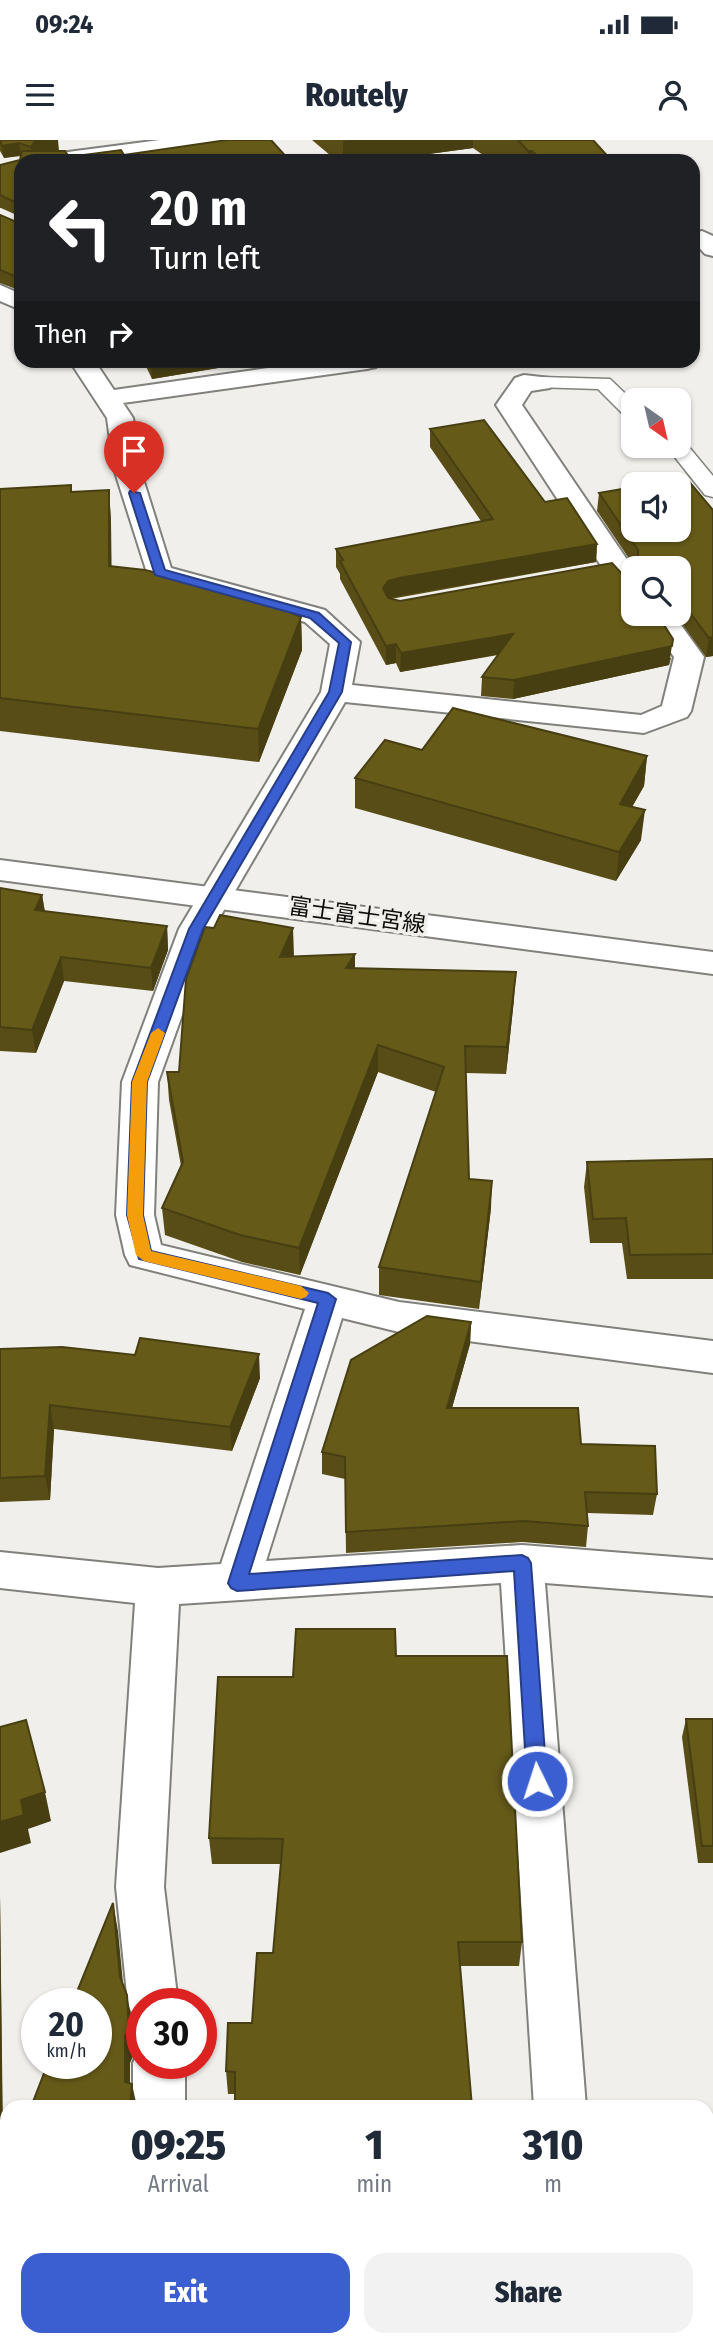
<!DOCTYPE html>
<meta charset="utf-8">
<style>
body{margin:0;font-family:"Fira Sans Condensed","Noto Sans JP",sans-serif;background:#f2f2f3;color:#1f2937;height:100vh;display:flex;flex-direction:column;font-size:26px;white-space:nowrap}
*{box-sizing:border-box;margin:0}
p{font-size:23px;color:#747a83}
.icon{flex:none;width:38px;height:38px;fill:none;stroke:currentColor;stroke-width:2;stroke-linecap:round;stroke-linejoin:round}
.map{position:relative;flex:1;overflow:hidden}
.side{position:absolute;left:0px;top:1960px;width:714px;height:247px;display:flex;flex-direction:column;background:#fff;border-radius:21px 21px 0 0;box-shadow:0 2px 5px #0004}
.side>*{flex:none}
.top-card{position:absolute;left:14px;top:14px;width:686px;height:214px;border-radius:21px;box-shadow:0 2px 5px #0004;background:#202124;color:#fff;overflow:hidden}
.needle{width:46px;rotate:146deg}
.tools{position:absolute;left:621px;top:248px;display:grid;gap:14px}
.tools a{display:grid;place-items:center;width:70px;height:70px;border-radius:14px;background:#fff;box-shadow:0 2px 5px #0004;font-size:35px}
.speed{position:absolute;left:21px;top:1848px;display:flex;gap:14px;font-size:35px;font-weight:700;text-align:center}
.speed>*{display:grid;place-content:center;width:91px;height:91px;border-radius:50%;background:#fff;box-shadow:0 2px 5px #0004;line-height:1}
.speed small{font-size:18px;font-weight:400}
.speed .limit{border:10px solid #d22;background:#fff;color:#111}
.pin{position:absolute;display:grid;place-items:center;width:60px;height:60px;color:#fff;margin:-72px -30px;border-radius:50% 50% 50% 0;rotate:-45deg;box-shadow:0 0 7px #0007}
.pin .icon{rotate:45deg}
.me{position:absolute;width:77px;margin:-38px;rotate:356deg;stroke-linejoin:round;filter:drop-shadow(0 0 5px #0008)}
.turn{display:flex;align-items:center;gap:24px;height:147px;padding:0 21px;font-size:32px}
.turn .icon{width:91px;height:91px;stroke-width:2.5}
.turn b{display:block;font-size:49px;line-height:60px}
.then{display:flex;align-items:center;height:66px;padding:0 21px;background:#0003;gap:14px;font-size:26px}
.eta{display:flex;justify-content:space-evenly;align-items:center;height:119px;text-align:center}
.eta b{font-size:42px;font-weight:800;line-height:49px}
.button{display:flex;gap:14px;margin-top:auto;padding:14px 21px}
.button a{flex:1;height:80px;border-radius:21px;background:#3b5ed0;color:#fff;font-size:28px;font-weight:800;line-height:80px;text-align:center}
.button a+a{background:#f2f2f3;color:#1f2937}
.status{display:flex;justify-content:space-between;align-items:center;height:49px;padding:0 35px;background:#fff;direction:ltr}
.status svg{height:19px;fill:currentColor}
header{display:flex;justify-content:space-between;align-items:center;height:91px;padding:0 21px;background:#fff;font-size:32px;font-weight:800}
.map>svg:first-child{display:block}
</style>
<div class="status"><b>09:24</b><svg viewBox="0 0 49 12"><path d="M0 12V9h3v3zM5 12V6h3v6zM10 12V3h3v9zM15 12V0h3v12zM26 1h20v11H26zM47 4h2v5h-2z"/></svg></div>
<header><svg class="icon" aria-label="menu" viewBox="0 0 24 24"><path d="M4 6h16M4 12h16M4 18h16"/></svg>Routely<svg class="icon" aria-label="person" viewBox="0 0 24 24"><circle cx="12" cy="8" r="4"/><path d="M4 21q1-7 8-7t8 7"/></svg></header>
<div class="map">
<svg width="713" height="2206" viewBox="0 0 713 2206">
<rect width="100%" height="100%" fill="#f0efeb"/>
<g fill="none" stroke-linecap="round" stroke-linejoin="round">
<g stroke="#80807c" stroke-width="3">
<g id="lane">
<polygon points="541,237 610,239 634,262 634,280 627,278 598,249 534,247 531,243 534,239"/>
<polygon points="679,300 684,301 713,336 713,357 705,355 666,306 679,306"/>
</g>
</g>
<g stroke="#80807c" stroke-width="4">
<g id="street">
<polygon points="160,0 221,0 218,5 210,6 96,21 34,21 37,16 45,15"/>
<polygon points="702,91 713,96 713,116 705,114 693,101 694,93"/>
<polygon points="0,145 21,154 21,170 0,161"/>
<polygon points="69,220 94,220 114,250 324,220 378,220 376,227 367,229 123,263 133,278 140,329 171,428 325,470 360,502 352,545 641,575 662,566 674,517 644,474 673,474 704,517 691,571 687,577 644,593 345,562 213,789 158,942 154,1075 161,1105 399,1162 713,1201 713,1233 399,1192 342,1178 266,1421 522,1405 713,1420 713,1456 545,1443 586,1967 534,1967 501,1443 179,1464 164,1747 178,1864 142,1864 142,1884 135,1881 128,1864 116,1747 135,1463 0,1448 0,1412 158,1428 221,1424 305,1169 130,1125 125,1115 116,1075 122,942 179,789 321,552 330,504 305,482 149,439 114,329 107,278"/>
<polygon points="524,235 550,238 554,243 550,248 531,251 522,265 634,430 634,455 624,453 607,435 496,265 515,238"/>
<polygon points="141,1905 142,1923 185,1923 185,1967 133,1967 133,1923"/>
<polygon points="129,2200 185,2200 184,2206 128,2206"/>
<rect x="548" y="2200" width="56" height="6"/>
</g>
</g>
<g stroke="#80807c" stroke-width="4">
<polygon id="secondary" points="0,720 713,812 713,834 0,740"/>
</g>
<use href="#lane" fill="#fff" fill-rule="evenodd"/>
<use href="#street" fill="#fff" fill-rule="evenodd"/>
<use href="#secondary" fill="#fff" fill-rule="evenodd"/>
</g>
<g fill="#584d16">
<polygon points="0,0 59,11 55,11 69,17 124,15 21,77 1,68 0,68 0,25 20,20 21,16 4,18 0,11"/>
<polygon points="312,0 593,0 612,21 514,21 511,17 483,15 473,8 377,21 337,21"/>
<polygon points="0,75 21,84 21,151 0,143"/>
<polygon points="143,220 217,220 218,228 152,239"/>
<polygon points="430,289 545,362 597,404 596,422 391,459 671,518 669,525 513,559 481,556 482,537 498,515 400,532 396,523 386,525 340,439 340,434 336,427 336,409 481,381 430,307"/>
<polygon points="0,349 71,352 109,350 111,382 111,426 301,477 302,510 259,622 0,591"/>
<polygon points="599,353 713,370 713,516 706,517 675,474 679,474 679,429 636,429 597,371"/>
<polygon points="422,610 647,616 644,646 632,667 641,700 616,741 355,668 355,638"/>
<polygon points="0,748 42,755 45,772 167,786 168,810 153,851 64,841 36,913 0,911"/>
<polygon points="214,788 293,788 293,817 355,814 355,828 514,859 506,934 466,933 469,1039 491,1068 479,1169 379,1155 379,1127 436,952 378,932 300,1135 242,1122 165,1095 162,1068 181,1026 169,960 167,932 179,932"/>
<polygon points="713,1019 713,1139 627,1139 622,1103 590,1103 584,1047 587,1022"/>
<polygon points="471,1182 470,1204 452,1268 581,1304 657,1354 653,1375 587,1373 588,1386 586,1407 522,1402 346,1413 345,1339 322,1334 322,1312"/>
<polygon points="0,1209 260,1238 232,1311 54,1289 50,1360 0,1362"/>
<polygon points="396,1516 522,1802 519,1826 460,1826 235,1954 228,1954 226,1931 252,1883 273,1813 281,1724 212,1724 209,1698 293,1537"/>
<polygon points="686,1579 713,1579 713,1723 698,1723 682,1597"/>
<polygon points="0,1756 3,2036 7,2026 7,2102 4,2103 0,2206"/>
</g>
<g fill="#473f12">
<polygon points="47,0 58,0 59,11 37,13 32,19 31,7 35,1"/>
<polygon points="353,0 473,0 473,8 377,21 343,21 343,1"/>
<polygon points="19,3 21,15 4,18 2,6"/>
<polygon points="528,11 532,11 531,21 528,21"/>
<polygon points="696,102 693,128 693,103"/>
<polygon points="182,220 217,220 218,228 152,239 151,225"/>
<polygon points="109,350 111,382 112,458 109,426"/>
<polygon points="597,404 596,422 398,456 388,459 383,448 388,441 399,438"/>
<polygon points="301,477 302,510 259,622 258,589"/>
<polygon points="513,494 512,512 400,532 401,513"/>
<polygon points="713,497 713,516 706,517 709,498"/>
<polygon points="673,499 669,525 513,559 514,540"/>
<polygon points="396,504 396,523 386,525 386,506"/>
<polygon points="647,616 644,646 617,693 620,664"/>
<polygon points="645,670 641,700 616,741 619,712"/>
<polygon points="42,755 46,779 35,770"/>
<polygon points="167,786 168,810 153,851 151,828"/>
<polygon points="293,788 294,816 280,845 280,817"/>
<polygon points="355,814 355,842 346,828"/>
<polygon points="61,817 64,841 36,913 32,890"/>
<polygon points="516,832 514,859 506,934 507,907"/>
<polygon points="378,905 378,932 300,1135 299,1108"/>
<polygon points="492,1041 491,1068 479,1169 481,1142"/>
<polygon points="471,1182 470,1204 446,1289 447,1268"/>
<polygon points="259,1214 260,1238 232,1311 230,1287"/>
<polygon points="50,1265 54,1289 50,1360 45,1336"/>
<polygon points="45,1652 51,1681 28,1689 31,1703 0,1713 0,1682 21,1660"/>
<polygon points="0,1756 4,2079 0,2068"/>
<polygon points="113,1763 118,1791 125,1864 120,1837"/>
<polygon points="127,1855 132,1881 134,1914 130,1923 130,1961 132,1944 137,1967 130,1967 125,1942 125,1897"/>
<polygon points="0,2092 4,2103 5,2206 0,2206"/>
</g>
<g fill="#665a19" stroke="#473f12" stroke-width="2">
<polygon points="0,0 47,0 35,1 31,7 19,3 2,6"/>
<polygon points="227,0 271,0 290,21 21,21 21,71 21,65 0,55 0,25 20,20 22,11 65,11 69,17 121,10 124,15"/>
<polygon points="518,0 593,0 612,21 543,21 532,11 528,11"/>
<polygon points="0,75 21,84 21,139 0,130"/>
<polygon points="149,220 182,220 151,225"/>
<polygon points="484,280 545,362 567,358 597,404 399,438 388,441 383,448 388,458 400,461 612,423 624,436 634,438 634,474 657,474 673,499 672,506 514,540 482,537 513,494 401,513 396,504 386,506 340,421 343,420 336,409 493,379 430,289"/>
<polygon points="686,338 713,370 713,497 709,498 679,458 679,429 638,429 638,410 599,353 634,347 634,390 679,390 679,345 646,345"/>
<polygon points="71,345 71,352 109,350 109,426 145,430 252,456 301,477 258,589 0,558 0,349"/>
<polygon points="453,568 647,616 620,664 645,670 619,712 355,638 385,600 422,610"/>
<polygon points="0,748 42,755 35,770 167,786 151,828 61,817 32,890 0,887"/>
<polygon points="220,775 293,788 280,817 355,814 346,828 516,832 507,907 465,906 469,1039 492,1041 481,1142 379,1127 444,927 378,905 299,1108 240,1095 162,1068 183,1022 167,932 179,932 186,839 205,787 214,788"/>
<polygon points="713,1019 713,1114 630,1115 626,1078 593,1079 587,1022"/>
<polygon points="427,1176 471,1182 447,1268 578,1268 581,1304 655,1306 657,1354 585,1352 588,1386 524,1381 346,1392 345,1317 322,1312 351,1220"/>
<polygon points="140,1198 259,1214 230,1287 50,1265 45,1336 0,1338 0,1209 62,1207 135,1215"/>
<polygon points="296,1489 395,1489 396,1516 507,1516 522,1802 458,1802 472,1967 235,1967 235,1932 226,1931 228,1883 252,1883 257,1813 273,1813 283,1699 209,1698 218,1537 293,1537"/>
<polygon points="686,1579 713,1579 713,1706 702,1706"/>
<polygon points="26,1580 45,1652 21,1660 24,1675 0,1682 0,1587"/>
<polygon points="113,1763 120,1837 127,1855 129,1888 125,1897 125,1942 132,1944 130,1967 31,1967 48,1923 96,1923 96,1864 72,1864"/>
<polygon points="7,2026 7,2078 0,2079 0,2044"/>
<polygon points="238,2200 481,2200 482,2204 489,2204 489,2206 238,2206"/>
</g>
<polygon fill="#3b5ed0" stroke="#263d87" stroke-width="2" points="130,351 140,353 165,430 319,473 351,502 342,552 203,789 147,942 143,1075 151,1111 328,1153 336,1159 249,1434 522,1415 528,1418 531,1423 547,1641 544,1647 537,1649 530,1647 527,1641 514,1431 237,1451 231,1448 228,1443 318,1163 139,1119 127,1075 132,942 189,789 329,552 339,503 310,478 155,435 129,353"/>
<polygon fill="#f59e0b" points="158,888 165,893 147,942 143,1075 151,1111 301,1146 309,1153 306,1157 301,1159 144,1121 136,1115 127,1075 132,942 151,893"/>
<g text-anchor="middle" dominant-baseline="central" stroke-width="7" stroke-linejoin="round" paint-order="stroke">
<g font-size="23" fill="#0d0d0c" stroke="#f0efeb">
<text transform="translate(357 775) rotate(8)">富士富士宮線</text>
</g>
</g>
</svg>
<div class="tools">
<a><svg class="needle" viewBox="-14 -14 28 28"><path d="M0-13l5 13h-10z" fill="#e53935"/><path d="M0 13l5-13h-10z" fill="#747a83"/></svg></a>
<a><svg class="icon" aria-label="sound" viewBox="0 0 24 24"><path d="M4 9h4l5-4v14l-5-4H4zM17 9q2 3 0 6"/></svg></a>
<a><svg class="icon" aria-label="search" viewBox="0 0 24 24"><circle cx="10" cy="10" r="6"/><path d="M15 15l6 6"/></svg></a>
</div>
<div class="speed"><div>20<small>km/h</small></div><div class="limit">30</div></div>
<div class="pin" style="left:134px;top:353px;background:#d93025"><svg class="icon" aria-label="arrive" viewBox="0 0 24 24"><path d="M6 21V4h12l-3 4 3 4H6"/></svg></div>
<svg class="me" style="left:537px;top:1641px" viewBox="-20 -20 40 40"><circle r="17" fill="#3b5ed0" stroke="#fff" stroke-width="3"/><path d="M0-11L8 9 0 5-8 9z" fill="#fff"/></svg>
<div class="top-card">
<div class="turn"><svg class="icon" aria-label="left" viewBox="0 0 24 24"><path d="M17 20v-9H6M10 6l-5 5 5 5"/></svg><div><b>20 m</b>Turn left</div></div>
<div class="then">Then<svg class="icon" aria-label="right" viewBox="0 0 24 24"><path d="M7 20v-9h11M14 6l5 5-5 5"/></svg></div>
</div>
<section class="side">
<div class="eta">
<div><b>09:25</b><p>Arrival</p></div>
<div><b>1</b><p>min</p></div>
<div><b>310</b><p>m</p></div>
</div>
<div class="button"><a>Exit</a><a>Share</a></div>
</section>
</div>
